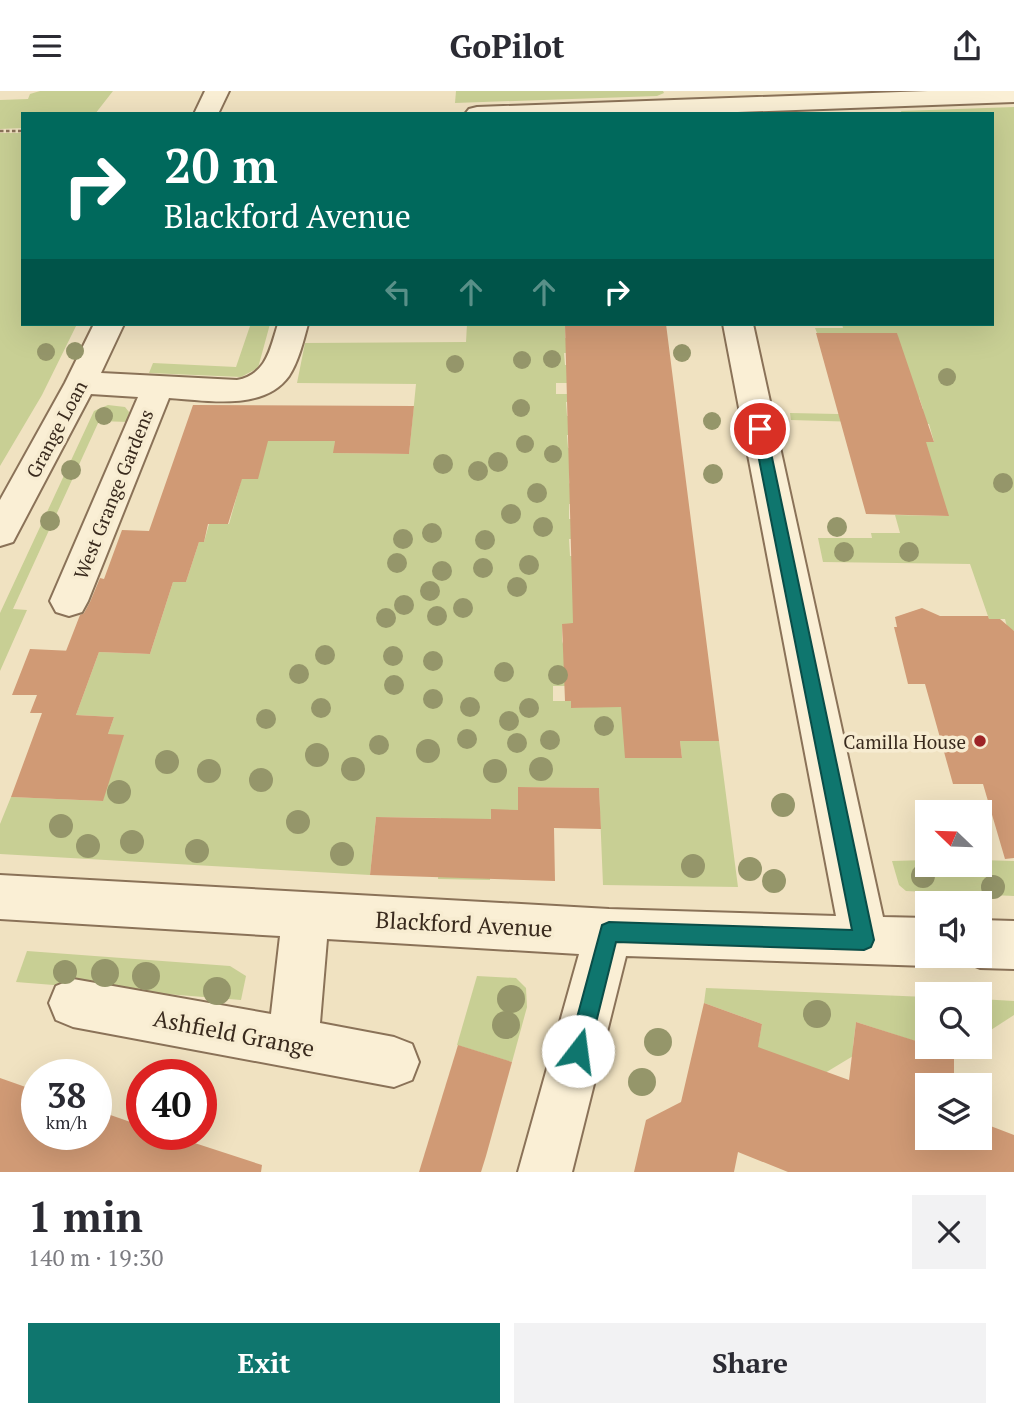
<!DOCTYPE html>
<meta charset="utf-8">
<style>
body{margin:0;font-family:"PT Serif",serif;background:#f2f2f3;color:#2b2b33;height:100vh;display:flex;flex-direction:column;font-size:26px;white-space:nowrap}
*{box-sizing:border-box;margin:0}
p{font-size:23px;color:#7c7c81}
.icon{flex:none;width:38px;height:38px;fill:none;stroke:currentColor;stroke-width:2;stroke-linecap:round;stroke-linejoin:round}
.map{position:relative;height:1081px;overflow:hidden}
.panel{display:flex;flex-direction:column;background:#fff;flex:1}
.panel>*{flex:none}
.guide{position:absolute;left:21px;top:21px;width:973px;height:214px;border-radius:0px;box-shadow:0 7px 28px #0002;background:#00695c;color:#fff;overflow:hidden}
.needle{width:46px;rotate:293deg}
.fabs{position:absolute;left:915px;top:709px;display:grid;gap:14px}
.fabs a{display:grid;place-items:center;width:77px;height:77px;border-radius:0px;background:#fff;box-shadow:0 7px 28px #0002;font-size:35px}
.speed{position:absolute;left:21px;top:968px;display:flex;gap:14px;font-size:35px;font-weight:700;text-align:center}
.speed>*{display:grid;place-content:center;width:91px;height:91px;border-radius:50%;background:#fff;box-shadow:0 7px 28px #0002;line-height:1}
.speed small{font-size:18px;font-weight:400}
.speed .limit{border:10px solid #d22;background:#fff;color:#111}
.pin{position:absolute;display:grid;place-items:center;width:60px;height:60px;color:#fff;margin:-30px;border:4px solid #fff;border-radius:50%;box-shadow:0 2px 7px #0007}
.me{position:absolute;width:77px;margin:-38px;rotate:15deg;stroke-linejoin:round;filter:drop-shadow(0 0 5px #0008)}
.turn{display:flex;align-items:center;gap:24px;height:147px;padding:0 28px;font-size:32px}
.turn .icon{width:91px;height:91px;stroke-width:2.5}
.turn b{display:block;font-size:49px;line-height:60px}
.lanes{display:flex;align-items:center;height:66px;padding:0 28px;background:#0003;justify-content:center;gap:35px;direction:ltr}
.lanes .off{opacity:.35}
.round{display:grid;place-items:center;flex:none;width:74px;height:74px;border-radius:0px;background:#f2f2f3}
.overview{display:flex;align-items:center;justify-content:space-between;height:119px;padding:0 28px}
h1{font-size:42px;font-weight:700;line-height:52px}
.primary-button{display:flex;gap:14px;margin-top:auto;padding:14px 28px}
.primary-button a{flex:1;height:80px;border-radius:0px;background:#0f766e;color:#fff;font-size:28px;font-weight:700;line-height:80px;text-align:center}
.primary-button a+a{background:#f2f2f3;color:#2b2b33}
header{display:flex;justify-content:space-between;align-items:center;height:91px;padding:0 28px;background:#fff;font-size:32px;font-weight:700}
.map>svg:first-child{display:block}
</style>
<header><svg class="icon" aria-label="menu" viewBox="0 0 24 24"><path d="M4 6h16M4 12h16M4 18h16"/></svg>GoPilot<svg class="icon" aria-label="share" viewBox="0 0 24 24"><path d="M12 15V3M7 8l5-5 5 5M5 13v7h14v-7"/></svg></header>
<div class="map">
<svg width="1014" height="1081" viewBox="0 0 1014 1081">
<rect width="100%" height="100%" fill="#f0e2c1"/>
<g fill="#c8cf94">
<polygon points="40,0 113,0 95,23 23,23 23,37 0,38 0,9 28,8 30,3"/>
<polygon points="456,0 663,0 664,2 657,5 455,12"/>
<polygon points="1014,16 1014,540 1007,536 1005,528 989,528 970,473 823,471 818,447 872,447 871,442 900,442 895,424 948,425 911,350 934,351 929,333 791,329 790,322 838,323 923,318 919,306 906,306 897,242 817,242 815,237 843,237 842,233 992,233 992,23 902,23 901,20"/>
<polygon points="0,42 23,42 23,233 77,233 42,304 0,375"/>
<polygon points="257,233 270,233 258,277 241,286 149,282 153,272 236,276 250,235"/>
<polygon points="467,233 596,233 565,234 565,247 585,247 598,262 564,262 565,274 586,274 600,292 556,292 556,303 601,303 586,312 566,311 567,325 602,325 591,344 567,344 568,357 605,358 569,378 569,392 600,413 569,413 569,428 610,428 601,448 569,448 570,465 612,466 604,532 562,533 562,550 577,595 553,595 553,610 571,610 571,617 594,616 622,611 626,667 682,667 680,650 719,650 738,796 603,794 599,697 519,696 518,719 491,719 490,789 438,788 441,727 376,726 370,784 0,763 0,733 11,706 103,710 108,643 114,626 76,624 99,561 150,563 173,491 186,491 199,451 204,451 209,433 229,433 256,336 279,350 335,350 334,362 409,363 416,293 297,292 305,252 466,251"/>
<polygon points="108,314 125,316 129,321 128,331 99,330 13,518 27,519 0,580 0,522 94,320"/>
<polygon points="927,769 928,774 980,774 980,769 1014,770 1014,805 906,800 899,794 892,770"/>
<polygon points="27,860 230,875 246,885 241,909 16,891"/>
<polygon points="477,885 516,887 526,897 527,916 512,971 457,954"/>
<polygon points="706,897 927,906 927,954 856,931 853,955 863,959 810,991 748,1007 762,933 704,912"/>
<polygon points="980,908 1014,910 1014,924 980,946"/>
</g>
<g fill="#d09a75">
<polygon points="666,233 719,650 680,650 682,667 625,667 621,616 571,617 571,610 565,610 562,533 573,532 565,234"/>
<polygon points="816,242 897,242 934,351 926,351 949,425 866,423"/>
<polygon points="193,314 414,315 409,363 333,362 335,350 268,350 258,388 242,388 228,433 208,433 204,451 199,451 186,491 173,491 150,563 99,561 76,624 114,626 108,643 124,644 103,710 11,706 42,622 30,622 37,604 12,604 30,558 73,560 66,560 80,524 84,522 90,511 100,487 104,488 122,439 149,440"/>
<polygon points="922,517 940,525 988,525 989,528 1000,528 1014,540 1014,767 1005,768 983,693 953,693 925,593 908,593 894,536 897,536 895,526"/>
<polygon points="518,696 599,697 601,738 554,737 555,790 370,784 376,726 491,728 491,718 518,719"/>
<polygon points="704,912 762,933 758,956 849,989 856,931 954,962 954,994 928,994 928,1046 980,1046 980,1031 1014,1044 1014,1081 788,1081 738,1061 734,1081 634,1081 646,1029 681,1011"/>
<polygon points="458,954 512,971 486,1065 481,1081 419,1081"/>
<polygon points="0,987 37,1000 37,1043 96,1043 96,1019 142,1035 142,1043 167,1043 262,1074 261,1081 0,1081"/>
</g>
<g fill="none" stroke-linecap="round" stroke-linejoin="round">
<g stroke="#8a7258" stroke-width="4">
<g id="minor">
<polygon points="205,0 229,0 218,23 194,23"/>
<polygon points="928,0 1014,0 1014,11 685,23 465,23 469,18 477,16"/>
<path d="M94,233H124L101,282L237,289C267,283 270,258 278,233H308C303,251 299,269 289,285C263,321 206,309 169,307L88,510L82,521L69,525L56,521L50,510L138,306L91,303L13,451L0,455V409L65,292Z"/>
<polygon points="723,233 753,233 883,826 928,827 928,864 946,864 945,868 928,875 626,865 572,1081 518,1081 579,863 327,848 320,932 394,946 412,953 419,971 412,989 394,996 73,936 56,929 49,912 56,895 73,888 271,923 280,845 0,828 0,784 609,818 836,825"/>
<polygon points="980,829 1014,830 1014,878 980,877 963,870 961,864 980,864"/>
</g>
</g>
<polyline stroke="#8a7258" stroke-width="2.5" stroke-dasharray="3.5 2.5" stroke-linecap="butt" points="0,40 23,40"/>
<use href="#minor" fill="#faefd5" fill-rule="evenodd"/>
</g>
<g fill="#95966a">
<circle cx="75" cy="260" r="9"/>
<circle cx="46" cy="261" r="9"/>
<circle cx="682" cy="262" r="9"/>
<circle cx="552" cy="268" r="9"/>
<circle cx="522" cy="269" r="9"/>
<circle cx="455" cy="273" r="9"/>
<circle cx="947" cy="286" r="9"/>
<circle cx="521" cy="317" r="9"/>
<circle cx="104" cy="325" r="9"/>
<circle cx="712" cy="330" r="9"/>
<circle cx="525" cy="353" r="9"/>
<circle cx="553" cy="363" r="9"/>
<circle cx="498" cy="371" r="10"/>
<circle cx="443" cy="373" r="10"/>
<circle cx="71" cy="379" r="10"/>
<circle cx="478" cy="380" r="10"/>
<circle cx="713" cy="383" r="10"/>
<circle cx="1003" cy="392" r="10"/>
<circle cx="537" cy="402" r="10"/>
<circle cx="511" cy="423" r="10"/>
<circle cx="50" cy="430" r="10"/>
<circle cx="543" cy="436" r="10"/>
<circle cx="837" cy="436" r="10"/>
<circle cx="432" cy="442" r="10"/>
<circle cx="403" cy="448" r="10"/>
<circle cx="485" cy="449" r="10"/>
<circle cx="844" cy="461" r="10"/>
<circle cx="909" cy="461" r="10"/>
<circle cx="397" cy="472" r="10"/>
<circle cx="529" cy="474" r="10"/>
<circle cx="483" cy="477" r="10"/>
<circle cx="442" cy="480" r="10"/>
<circle cx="517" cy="496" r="10"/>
<circle cx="430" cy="500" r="10"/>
<circle cx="404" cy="514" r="10"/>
<circle cx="463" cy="517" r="10"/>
<circle cx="437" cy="525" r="10"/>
<circle cx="386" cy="527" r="10"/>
<circle cx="325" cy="564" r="10"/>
<circle cx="393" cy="565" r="10"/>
<circle cx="433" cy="570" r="10"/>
<circle cx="504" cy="581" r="10"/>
<circle cx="299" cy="583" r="10"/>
<circle cx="558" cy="584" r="10"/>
<circle cx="394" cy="594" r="10"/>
<circle cx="433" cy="608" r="10"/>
<circle cx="470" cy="616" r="10"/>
<circle cx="321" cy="617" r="10"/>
<circle cx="529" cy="617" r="10"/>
<circle cx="266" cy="628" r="10"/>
<circle cx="509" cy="630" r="10"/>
<circle cx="604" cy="635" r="10"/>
<circle cx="467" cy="648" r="10"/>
<circle cx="550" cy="649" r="10"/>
<circle cx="517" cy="652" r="10"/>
<circle cx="379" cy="654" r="10"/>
<circle cx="428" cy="660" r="12"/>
<circle cx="317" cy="664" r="12"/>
<circle cx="167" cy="671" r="12"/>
<circle cx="353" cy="678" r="12"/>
<circle cx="541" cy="678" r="12"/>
<circle cx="209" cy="680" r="12"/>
<circle cx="495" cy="680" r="12"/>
<circle cx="261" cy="689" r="12"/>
<circle cx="119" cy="701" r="12"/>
<circle cx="783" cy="714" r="12"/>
<circle cx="298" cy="731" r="12"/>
<circle cx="61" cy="735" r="12"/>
<circle cx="132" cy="751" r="12"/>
<circle cx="88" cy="755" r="12"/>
<circle cx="197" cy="760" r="12"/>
<circle cx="342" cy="763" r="12"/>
<circle cx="693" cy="775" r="12"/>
<circle cx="750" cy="778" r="12"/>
<circle cx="923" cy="785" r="12"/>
<circle cx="774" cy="790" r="12"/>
<circle cx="993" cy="796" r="12"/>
<circle cx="105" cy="882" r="14"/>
<circle cx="65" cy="881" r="12"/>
<circle cx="146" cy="885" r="14"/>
<circle cx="217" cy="900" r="14"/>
<circle cx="511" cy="908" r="14"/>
<circle cx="817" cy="923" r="14"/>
<circle cx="506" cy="934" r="14"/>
<circle cx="658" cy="951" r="14"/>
<circle cx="642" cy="991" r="14"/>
</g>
<polygon fill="#0f766e" stroke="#0a4d48" stroke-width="2" points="760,333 766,338 874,849 871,856 864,859 616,851 589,960 586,967 578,970 571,967 568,960 602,834 609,831 852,839 753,338"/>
<circle fill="#9d2426" stroke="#f7ecd1" stroke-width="2.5" cx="980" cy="650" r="7"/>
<g text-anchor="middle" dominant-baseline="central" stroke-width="7" stroke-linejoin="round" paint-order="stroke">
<g font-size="19" fill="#392a1d" stroke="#f7ecd1">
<text transform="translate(56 338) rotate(-62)">Grange Loan</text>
<text transform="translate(113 403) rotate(-68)">West Grange Gardens</text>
</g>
<g font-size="19" fill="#392a1d" stroke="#f7ecd1" text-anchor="end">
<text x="966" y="650">Camilla House</text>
</g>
<g font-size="23" fill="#392a1d" stroke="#f7ecd1">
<text transform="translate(464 833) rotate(3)">Blackford Avenue</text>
<text transform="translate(234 942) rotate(11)">Ashfield Grange</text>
</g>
</g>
</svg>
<div class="fabs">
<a><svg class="needle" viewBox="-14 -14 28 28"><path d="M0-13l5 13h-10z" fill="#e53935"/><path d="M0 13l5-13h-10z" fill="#7c7c81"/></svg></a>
<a><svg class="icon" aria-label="sound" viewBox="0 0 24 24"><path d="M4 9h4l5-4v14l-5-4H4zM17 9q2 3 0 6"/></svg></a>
<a><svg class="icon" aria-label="search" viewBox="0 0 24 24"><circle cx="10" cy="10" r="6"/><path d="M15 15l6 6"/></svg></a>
<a><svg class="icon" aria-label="layers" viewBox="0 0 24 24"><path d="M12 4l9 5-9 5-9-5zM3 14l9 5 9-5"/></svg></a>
</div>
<div class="speed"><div>38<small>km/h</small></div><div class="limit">40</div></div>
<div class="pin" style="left:760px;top:338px;background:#d93025"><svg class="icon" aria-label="arrive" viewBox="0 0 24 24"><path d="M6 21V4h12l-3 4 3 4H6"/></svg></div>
<svg class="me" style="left:578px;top:960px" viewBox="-20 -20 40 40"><circle r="19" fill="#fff"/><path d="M0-13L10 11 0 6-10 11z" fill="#0f766e"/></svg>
<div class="guide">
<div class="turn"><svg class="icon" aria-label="right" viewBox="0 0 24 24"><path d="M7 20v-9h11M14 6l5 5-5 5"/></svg><div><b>20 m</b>Blackford Avenue</div></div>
<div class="lanes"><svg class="icon off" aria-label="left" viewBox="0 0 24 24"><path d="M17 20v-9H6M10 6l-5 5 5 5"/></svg><svg class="icon off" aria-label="ahead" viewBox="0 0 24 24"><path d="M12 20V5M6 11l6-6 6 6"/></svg><svg class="icon off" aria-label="ahead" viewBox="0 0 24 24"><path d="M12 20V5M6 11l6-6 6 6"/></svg><svg class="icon" aria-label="right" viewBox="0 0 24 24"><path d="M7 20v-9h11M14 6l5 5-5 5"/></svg></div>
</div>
</div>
<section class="panel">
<div class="overview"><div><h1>1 min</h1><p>140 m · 19:30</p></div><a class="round"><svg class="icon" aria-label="close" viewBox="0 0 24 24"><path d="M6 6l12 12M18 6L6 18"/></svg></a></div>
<div class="primary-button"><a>Exit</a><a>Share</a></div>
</section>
